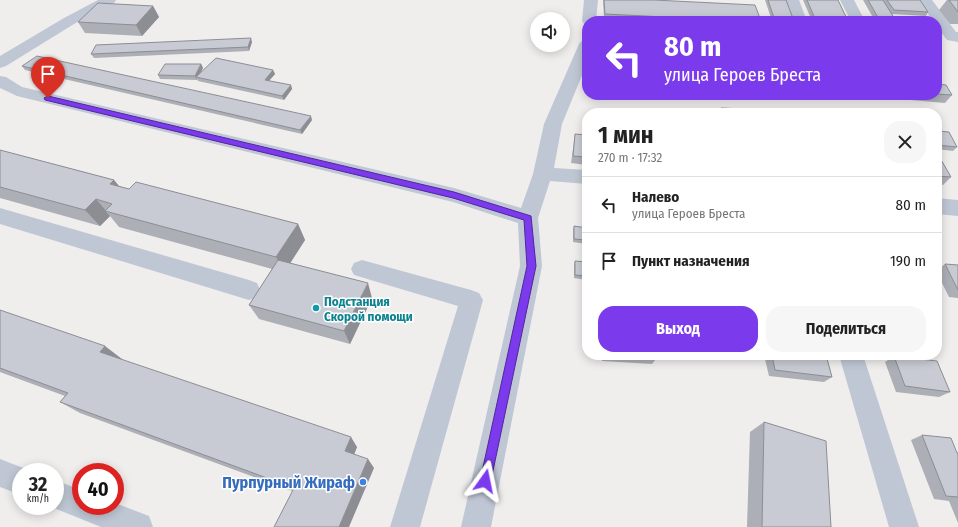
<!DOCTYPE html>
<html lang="ru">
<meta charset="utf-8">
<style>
body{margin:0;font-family:"Fira Sans Condensed",sans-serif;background:#f6f6f6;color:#222;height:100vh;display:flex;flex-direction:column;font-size:15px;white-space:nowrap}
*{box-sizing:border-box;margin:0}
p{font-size:13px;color:#767676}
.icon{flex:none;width:22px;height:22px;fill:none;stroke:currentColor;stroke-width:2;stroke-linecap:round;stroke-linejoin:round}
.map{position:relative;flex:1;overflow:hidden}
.panel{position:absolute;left:582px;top:108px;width:360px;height:252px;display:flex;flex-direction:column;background:#fff;border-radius:16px;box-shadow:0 2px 10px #0003}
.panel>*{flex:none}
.banner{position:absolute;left:582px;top:16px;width:360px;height:84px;border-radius:16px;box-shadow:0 2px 10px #0003;background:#7c3aed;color:#fff;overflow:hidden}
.buttons{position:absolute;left:530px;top:12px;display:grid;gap:8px}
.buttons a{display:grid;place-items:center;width:40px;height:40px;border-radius:50%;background:#fff;box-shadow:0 2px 10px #0003;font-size:20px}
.speed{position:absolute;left:12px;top:463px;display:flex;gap:8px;font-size:20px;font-weight:700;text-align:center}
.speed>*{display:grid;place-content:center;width:52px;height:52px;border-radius:50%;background:#fff;box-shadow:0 2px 10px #0003;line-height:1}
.speed small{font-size:10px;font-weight:400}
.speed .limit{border:6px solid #d22;background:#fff;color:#111}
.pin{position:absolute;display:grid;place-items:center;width:34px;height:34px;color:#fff;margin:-41px -17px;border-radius:50% 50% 50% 0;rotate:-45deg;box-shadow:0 0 4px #0007}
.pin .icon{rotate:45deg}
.me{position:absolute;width:44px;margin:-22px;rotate:12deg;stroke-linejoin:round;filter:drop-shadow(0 0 3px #0008)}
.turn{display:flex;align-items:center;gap:14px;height:84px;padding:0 16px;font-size:18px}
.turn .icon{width:52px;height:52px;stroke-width:2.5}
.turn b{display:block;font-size:28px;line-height:34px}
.round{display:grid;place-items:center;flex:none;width:42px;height:42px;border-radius:16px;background:#f6f6f6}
.summary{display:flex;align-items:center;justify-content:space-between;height:68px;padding:0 16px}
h1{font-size:24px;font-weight:700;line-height:30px}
.cta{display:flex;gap:8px;margin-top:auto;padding:8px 16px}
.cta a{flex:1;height:46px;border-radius:16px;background:#7c3aed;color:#fff;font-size:16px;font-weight:700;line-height:46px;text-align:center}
.cta a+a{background:#f6f6f6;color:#222}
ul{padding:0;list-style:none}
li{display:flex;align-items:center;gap:12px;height:56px;padding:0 16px;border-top:1px solid #e0e0e0}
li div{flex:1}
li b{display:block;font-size:15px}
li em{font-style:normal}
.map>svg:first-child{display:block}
</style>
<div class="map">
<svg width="958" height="527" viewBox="0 0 958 527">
<rect width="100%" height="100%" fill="#f0eded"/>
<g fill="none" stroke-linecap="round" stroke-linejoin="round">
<g fill="#bfc7d4" fill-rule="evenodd">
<polygon points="98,0 116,0 114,3 74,24 6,66 0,68 0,56 64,18"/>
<polygon points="584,0 598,0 596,21 587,21 587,25 584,24 582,21"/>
<polygon points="785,0 799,0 807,21 793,21"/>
<polygon points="840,0 854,0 865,21 851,21"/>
<polygon points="918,0 932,0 956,32 958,32 958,42 947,40 937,27 937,21 933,21"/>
<polygon points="587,39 587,63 562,124 554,168 587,170 587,184 550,181 538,218 542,266 491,527 461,527 520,266 518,223 453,202 17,96 0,88 0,76 6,77 22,87 454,188 521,208 533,174 544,124 579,44 582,41"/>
<polygon points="937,198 958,200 958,216 937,214"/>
<polygon points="0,208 249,280 257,283 260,290 257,297 249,300 0,224"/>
<polygon points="362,260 471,290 479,293 483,300 420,527 390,527 458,306 354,275 351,269 354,263"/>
<polygon points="839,355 863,355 919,527 889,527"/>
<polygon points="0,459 31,471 21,472 21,495 0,487"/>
<polygon points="55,480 81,490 81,506 115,506 115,503 149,516 153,527 101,527 49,506 55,506"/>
</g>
</g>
<g fill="#acafb5">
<polygon points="603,0 654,0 761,21 660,21 604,18"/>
<polygon points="765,0 786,0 794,21 772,21"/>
<polygon points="803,0 838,0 848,21 812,21"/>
<polygon points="863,0 920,0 928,12 926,16 892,14 896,21 875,21"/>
<polygon points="947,0 958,0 958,24 950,24 939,10"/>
<polygon points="153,6 159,17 142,36 85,33 78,22"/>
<polygon points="252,42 249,51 94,58 91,54"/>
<polygon points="201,64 203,68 201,72 273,70 275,74 269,81 291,85 292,89 284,100 198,81 197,79 197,80 160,79 158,75"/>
<polygon points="22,66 312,120 302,134 25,70"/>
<polygon points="937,84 952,95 945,103 899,99 897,95 937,95"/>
<polygon points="856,95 878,95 877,97"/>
<polygon points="721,108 745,113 719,113"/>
<polygon points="937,131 957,147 953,151 937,149"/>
<polygon points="575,134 587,135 587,165 571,163 574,142"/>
<polygon points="0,150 114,180 119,186 129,189 298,224 305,240 290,263 372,298 350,344 259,319 249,305 272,269 119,227 110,216 100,226 0,198"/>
<polygon points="937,157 951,177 943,185 937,184"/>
<polygon points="574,226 587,228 587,244 573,242 573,230"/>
<polygon points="575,261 587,262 587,280 574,278 574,265"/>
<polygon points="945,264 958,265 958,298 949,297 937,273 937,270"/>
<polygon points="0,310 122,359 122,360 357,447 354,454 374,468 292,491 80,413 60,402 65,396 0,372"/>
<polygon points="602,355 655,355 656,359 652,364 602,361"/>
<polygon points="764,355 826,355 832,377 824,382 769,376"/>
<polygon points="894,356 950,392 939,397 896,392 885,362"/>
<polygon points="764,422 831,527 747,527 750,432"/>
<polygon points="922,435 958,453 958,523 949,501 934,499 911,440"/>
</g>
<g fill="#8c8e94">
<polygon points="153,6 159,17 142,36 136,25"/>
<polygon points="251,38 252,42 249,51 248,47"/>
<polygon points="201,64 203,68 198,77 196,77 197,79 197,80 195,76"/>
<polygon points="273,70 275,74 266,84 265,80"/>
<polygon points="291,85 292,89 284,100 282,96"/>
<polygon points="311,116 312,120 302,134 300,130"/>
<polygon points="114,180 127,196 110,184"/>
<polygon points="96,199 107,212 105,211 110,216 100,226 85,210"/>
<polygon points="298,224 305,240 284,273 276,257"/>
<polygon points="368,283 372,298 350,344 344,331"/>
<polygon points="105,346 122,359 117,365 100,352"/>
<polygon points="351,437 357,447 352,460 345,451"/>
<polygon points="368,459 374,468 349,527 339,527"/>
</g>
<g fill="#c8cbd3" stroke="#8c8e94">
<polygon points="604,0 654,0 755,5 761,21 744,21 605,14"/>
<polygon points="768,0 786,0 794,21 775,21"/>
<polygon points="807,0 838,0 848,21 816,21"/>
<polygon points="868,0 883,0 896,21 880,21"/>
<polygon points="887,0 920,0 928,12 894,10"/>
<polygon points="949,0 958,0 958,12"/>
<polygon points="98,3 153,6 136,25 78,22"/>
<polygon points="251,38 248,47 91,54 96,45"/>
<polygon points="37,56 311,116 300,130 22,66"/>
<polygon points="216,58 273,70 265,80 291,85 282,96 196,77"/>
<polygon points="165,64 201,64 195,76 158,75"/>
<polygon points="937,84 946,85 952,95 937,94"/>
<polygon points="721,108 744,109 745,113 722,113"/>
<polygon points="937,131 949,132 957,147 937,145"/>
<polygon points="575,134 587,135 587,157 573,156"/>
<polygon points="0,150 114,180 110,184 129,189 136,182 298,224 276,257 105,211 112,204 96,199 85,210 0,187"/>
<polygon points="937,157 940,158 951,177 937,176"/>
<polygon points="574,226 587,228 587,240 574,239"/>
<polygon points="278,260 368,283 344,331 249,305"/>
<polygon points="575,261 587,262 587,276 575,275"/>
<polygon points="945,264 958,265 958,290"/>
<polygon points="0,310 105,346 100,352 351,437 345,451 368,459 339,527 274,527 294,488 60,402 68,393 0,368"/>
<polygon points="605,355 655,355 656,359"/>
<polygon points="772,355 826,355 832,377 775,370"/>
<polygon points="894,356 937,361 950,392 905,386"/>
<polygon points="764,422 826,441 831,527 762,527"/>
<polygon points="922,435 951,438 957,453 958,453 958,497 946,496"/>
</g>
<polygon fill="#7c3aed" stroke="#51269a" points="48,96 454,192 531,216 536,266 490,485 485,487 481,485 480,481 527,266 524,220 453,198 45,100 44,98"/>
<circle fill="#0f9aa8" stroke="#fff" stroke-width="1.5" cx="316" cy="308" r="4"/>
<circle fill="#3f7fe0" stroke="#fff" stroke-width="1.5" cx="363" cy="482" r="4"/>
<g text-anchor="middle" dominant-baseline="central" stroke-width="3" stroke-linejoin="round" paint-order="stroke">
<g font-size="13" font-weight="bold" fill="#0d838f" stroke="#fff" text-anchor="start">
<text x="324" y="301">Подстанция<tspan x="324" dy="15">Скорой помощи</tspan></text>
</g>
<g font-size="16" font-weight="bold" fill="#366cbe" stroke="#fff" text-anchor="end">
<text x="355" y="482">Пурпурный Жираф</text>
</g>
</g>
</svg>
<div class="buttons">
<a><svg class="icon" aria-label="sound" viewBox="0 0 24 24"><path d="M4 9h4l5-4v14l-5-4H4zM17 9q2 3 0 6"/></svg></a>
</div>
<div class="speed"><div>32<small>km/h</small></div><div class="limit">40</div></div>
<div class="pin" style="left:48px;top:98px;background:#d93025"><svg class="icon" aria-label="arrive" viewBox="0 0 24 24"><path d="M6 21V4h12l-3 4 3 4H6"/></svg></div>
<svg class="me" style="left:485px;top:481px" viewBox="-20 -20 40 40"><path d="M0-17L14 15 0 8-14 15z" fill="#7c3aed" stroke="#fff" stroke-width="4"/></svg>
<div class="banner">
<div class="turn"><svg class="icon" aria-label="left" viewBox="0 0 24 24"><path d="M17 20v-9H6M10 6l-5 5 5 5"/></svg><div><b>80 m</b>улица Героев Бреста</div></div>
</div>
<section class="panel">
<div class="summary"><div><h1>1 мин</h1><p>270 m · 17:32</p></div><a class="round"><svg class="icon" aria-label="close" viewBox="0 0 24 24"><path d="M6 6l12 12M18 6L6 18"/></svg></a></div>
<ul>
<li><svg class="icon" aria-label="left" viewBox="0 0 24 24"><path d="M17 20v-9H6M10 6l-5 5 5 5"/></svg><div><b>Налево</b><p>улица Героев Бреста</p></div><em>80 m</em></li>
<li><svg class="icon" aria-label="arrive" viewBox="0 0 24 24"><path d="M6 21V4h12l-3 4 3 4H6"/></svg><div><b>Пункт назначения</b></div><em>190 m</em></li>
</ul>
<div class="cta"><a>Выход</a><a>Поделиться</a></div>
</section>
</div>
